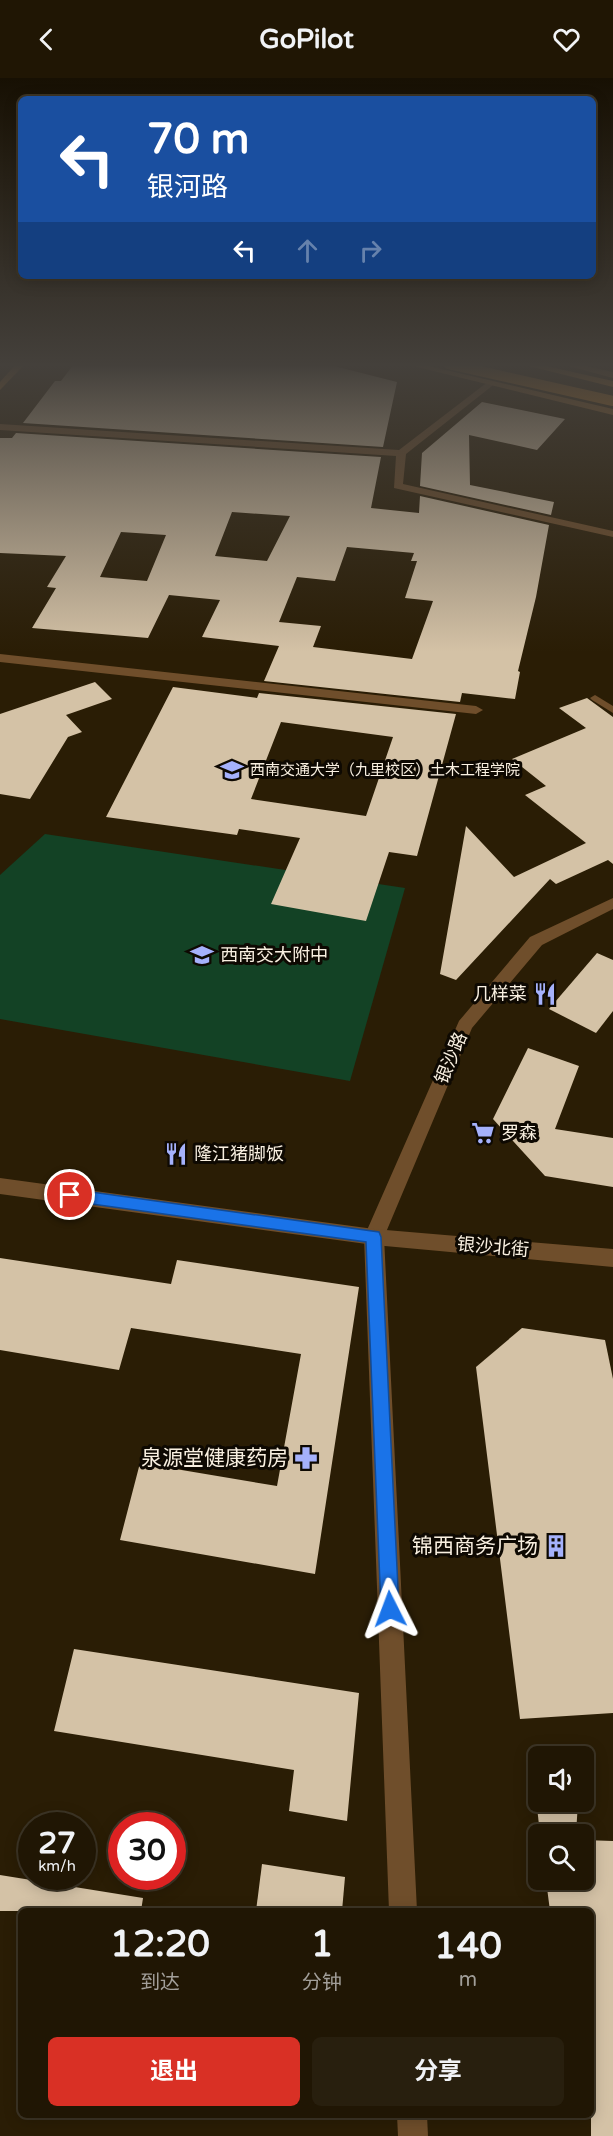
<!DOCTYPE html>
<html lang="zh">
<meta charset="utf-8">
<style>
body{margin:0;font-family:"Varela Round","Noto Sans SC",sans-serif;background:#281f0e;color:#f1f3f6;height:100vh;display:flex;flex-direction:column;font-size:22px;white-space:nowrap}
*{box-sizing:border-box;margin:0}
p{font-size:20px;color:#a29f9a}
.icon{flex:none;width:33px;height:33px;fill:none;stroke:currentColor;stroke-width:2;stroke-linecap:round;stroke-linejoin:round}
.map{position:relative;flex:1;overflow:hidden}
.side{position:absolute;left:18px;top:1830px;width:576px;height:210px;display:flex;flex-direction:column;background:#201604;border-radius:9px;box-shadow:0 3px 15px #0003,0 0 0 2px #3d3526}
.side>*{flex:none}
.hud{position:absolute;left:18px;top:18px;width:578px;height:183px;border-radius:9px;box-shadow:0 3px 15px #0003,0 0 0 2px #3d3526;background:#1a4fa0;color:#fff;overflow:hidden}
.controls{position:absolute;left:528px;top:1668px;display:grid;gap:12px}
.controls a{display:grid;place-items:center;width:66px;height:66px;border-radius:9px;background:#201604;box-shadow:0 3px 15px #0003,0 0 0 2px #3d3526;font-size:30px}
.speed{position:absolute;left:18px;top:1734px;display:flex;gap:12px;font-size:30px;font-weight:700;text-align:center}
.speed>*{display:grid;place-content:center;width:78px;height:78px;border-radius:50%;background:#201604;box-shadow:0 3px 15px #0003,0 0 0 2px #3d3526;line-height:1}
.speed small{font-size:15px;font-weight:400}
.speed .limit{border:9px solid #d22;background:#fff;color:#111}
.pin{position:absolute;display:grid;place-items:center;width:51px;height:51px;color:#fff;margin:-26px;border:3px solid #fff;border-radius:50%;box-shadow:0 2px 6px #0007}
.me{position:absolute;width:66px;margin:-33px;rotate:357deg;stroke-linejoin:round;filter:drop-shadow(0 0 4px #0008)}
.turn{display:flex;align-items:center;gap:21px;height:126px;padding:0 30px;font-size:27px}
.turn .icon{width:78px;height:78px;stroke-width:2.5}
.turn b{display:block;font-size:42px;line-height:51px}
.lanes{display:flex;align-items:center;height:57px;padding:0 30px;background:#0003;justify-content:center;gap:30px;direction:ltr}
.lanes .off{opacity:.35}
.eta{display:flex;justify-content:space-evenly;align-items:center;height:102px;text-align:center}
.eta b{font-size:36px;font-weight:700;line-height:42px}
.primary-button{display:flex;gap:12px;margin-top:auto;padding:12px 30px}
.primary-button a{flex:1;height:69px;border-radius:9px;background:#d93025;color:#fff;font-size:24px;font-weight:700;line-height:69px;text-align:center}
.primary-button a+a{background:#281f0e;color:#f1f3f6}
header{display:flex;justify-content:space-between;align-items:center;height:78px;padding:0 30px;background:#201604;font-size:27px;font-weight:700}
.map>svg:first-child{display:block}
</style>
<header><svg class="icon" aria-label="back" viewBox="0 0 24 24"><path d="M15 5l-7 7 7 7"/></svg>GoPilot<svg class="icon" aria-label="heart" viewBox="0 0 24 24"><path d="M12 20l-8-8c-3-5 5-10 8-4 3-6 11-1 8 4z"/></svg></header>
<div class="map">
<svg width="613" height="2058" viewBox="0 0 613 2058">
<rect width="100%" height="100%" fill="#2a1d05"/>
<polygon fill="#134225" points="45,756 405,810 350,1003 0,941 0,797"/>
<g fill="#d4c2a6" fill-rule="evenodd">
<polygon points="74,286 326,286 397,304 383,369 23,345 55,303 61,303"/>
<polygon points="482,324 565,341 537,372 469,357 470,407 554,424 551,437 420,408 422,375"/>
<path d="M16,355L381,379L371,430L419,435L420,418L549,447L536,519L518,593L520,594L515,621L462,615L460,624L264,603L279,568L202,559L220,522L169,517L148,560L32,550L56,510L47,509L66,478L0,475V360H12ZM232,434L290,438L267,483L215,478ZM121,454L166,457L147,503L100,499ZM347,469L414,475L411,483H417L405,520L433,523L412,581L313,569L321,548L279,544L297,499L335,503Z"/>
<polygon points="95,604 112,621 66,637 82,654 68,659 30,721 0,716 0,636"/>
<path d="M173,609L257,620L259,615L456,636L417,778L389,774L366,843L271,826L300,760L239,751L237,757L106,739ZM281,644L393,659L366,738L251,721Z"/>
<polygon points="587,620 613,639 613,786 608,782 556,806 550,801 456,902 440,896 466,748 514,799 586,765 525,717 546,708 512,681 586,650 559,630"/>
<polygon points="597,875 613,882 613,933 596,955 549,931"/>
<polygon points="528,970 579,988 555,1051 613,1060 613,1109 545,1098 493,1041"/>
<polygon points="0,1180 171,1206 177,1182 359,1209 315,1496 120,1462 140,1385 277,1408 301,1276 131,1250 119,1292 0,1272"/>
<polygon points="522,1250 605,1262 613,1301 613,1635 520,1641 476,1289"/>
<polygon points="74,1571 359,1615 347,1743 289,1733 294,1692 54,1653"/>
<polygon points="564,1724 578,1724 576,1756 540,1756 537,1729"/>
<polygon points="584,1762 613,1763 613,2058 591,2058 591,1833 550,1833 546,1802 584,1802"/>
<polygon points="262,1786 345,1799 342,1833 256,1833"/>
<polygon points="0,1797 143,1820 141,1833 0,1833"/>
</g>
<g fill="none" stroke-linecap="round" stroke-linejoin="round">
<polygon fill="#6f4e2b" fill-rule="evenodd" points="595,617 613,628 613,635 592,622 590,620"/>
<g fill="#6f4e2b" fill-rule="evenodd">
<polygon points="489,303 493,306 492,308 406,376 403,406 613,453 613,459 394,410 396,378 0,352 0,346 399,372"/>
<polygon points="0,576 476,628 483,632 476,636 0,584"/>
<polygon points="613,820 613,831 542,867 472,950 384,1159 417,1833 389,1833 364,1159 459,943 530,859"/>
<polygon points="397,2037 427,2037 428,2058 398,2058"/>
</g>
<polygon fill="#6f4e2b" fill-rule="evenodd" points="0,1100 374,1151 613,1171 613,1189 374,1167 0,1116"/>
<g fill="#9b672b" fill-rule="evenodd">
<polygon points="405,286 420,286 613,331 613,337"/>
<polygon points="561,286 577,286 613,294 613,300"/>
</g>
<polygon fill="#be7a27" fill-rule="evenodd" points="16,286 25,286 0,312 0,304"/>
<polygon fill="#ce8223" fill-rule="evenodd" points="521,286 537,286 613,303 613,309"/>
<polyline stroke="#ce8223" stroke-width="10" points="449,286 613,323"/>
</g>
<linearGradient id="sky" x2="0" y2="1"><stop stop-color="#171003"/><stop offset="0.5" stop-color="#44403b"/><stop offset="1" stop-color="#44403b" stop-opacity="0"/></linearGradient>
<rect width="613" height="574" fill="url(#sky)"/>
<polygon fill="#1a73e8" stroke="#114b97" stroke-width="1.5" points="70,1111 379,1154 381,1159 399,1531 396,1537 390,1540 383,1537 381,1531 366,1164 70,1123 65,1122 63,1117 65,1113"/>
<defs>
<g id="university-bare" transform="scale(1.8)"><path d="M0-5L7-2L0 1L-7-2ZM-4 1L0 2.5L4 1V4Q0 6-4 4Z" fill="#a5b1fc" stroke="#0e0902" stroke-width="2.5" paint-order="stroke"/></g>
<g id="school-bare" transform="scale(1.8)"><path d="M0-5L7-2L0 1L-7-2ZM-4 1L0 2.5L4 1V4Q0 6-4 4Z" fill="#a5b1fc" stroke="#0e0902" stroke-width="2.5" paint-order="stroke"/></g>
<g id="restaurant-bare" transform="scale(1.8)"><path d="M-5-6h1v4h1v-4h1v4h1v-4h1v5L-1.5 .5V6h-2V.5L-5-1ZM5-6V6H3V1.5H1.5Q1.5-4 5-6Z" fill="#a5b1fc" stroke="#0e0902" stroke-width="2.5" paint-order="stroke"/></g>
<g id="supermarket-bare" transform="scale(1.8)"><path d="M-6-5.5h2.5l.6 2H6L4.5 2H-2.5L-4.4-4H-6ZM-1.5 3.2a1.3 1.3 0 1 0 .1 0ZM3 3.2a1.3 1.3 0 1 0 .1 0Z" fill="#a5b1fc" stroke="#0e0902" stroke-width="2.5" paint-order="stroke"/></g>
<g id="pharmacy-bare" transform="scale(1.8)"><path d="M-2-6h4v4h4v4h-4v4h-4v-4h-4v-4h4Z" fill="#a5b1fc" stroke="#0e0902" stroke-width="2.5" paint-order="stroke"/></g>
<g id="building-bare" transform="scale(1.8)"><path d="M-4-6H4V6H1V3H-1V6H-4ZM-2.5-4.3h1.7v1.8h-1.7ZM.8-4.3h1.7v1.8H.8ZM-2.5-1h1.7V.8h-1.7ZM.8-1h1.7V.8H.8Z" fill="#a5b1fc" stroke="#0e0902" stroke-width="2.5" paint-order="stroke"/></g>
</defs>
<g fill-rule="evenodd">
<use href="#university-bare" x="232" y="692"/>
<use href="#school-bare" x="202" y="877"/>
<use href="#restaurant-bare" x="545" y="916"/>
<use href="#supermarket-bare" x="483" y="1055"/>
<use href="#restaurant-bare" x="176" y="1076"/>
<use href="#pharmacy-bare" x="306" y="1380"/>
<use href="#building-bare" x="556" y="1468"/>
</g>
<g text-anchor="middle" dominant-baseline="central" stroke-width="6" stroke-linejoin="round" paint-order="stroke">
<g font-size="15" fill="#f9f0e1" stroke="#0e0902" text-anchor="start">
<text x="250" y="692">西南交通大学（九里校区）土木工程学院</text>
</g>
<g font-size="18" fill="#f9f0e1" stroke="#0e0902" text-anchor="start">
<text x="220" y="877">西南交大附中</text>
<text x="527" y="916" text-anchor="end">几样菜</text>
<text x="501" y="1055">罗森</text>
<text x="194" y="1076">隆江猪脚饭</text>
</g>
<g font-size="18" fill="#f9f0e1" stroke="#0e0902">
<text transform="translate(451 980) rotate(-67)">银沙路</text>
<text transform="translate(493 1169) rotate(5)">银沙北街</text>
</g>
<g font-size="21" fill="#f9f0e1" stroke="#0e0902" text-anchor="end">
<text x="288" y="1380">泉源堂健康药房</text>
<text x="538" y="1468">锦西商务广场</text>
</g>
</g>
</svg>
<div class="controls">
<a><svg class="icon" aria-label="sound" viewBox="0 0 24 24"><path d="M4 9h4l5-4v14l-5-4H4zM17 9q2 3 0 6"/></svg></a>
<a><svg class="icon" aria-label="search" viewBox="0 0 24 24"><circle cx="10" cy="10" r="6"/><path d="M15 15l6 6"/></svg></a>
</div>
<div class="speed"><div>27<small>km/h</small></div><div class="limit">30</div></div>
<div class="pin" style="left:70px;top:1117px;background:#d93025"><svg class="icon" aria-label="arrive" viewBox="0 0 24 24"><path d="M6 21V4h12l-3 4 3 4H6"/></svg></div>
<svg class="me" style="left:390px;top:1531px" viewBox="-20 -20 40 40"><path d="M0-17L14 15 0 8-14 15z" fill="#1a73e8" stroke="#fff" stroke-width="4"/></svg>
<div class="hud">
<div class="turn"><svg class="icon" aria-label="left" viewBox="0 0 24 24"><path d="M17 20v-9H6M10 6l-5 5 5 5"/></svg><div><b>70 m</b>银河路</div></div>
<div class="lanes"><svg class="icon" aria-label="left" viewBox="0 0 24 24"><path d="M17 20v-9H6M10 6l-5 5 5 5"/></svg><svg class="icon off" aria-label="ahead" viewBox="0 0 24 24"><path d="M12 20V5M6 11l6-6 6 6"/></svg><svg class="icon off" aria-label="right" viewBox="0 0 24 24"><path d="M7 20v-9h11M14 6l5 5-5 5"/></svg></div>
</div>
<section class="side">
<div class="eta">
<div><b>12:20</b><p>到达</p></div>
<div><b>1</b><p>分钟</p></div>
<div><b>140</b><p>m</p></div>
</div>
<div class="primary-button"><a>退出</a><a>分享</a></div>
</section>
</div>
